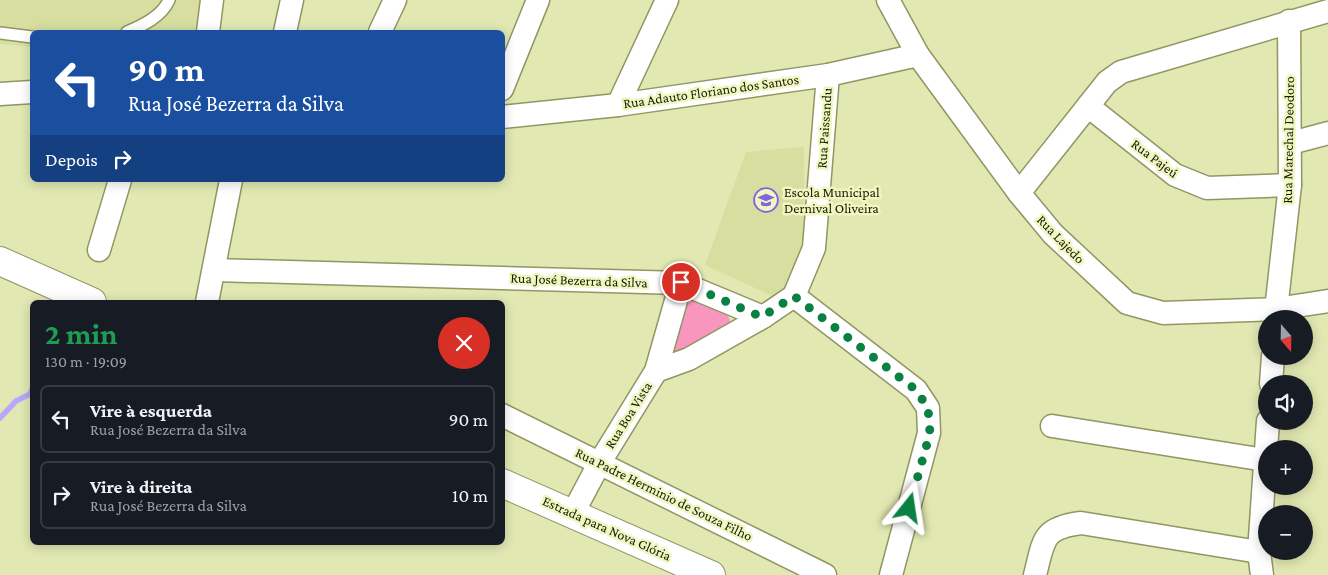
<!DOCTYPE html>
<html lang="pt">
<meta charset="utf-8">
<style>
body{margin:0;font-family:"Crimson Pro",serif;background:#242831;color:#f1f3f6;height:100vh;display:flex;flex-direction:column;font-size:19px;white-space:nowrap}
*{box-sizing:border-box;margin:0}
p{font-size:16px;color:#9ea1a6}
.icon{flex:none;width:28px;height:28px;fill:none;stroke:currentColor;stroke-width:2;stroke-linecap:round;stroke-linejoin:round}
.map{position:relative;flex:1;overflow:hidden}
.panel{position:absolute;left:30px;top:300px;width:475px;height:245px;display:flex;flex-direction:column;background:#171b24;border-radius:8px;box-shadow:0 2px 12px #0003}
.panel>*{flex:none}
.hud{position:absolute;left:30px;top:30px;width:475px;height:152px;border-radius:8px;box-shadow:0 2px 12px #0003;background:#1a4fa0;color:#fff;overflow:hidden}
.needle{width:32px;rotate:160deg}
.fabs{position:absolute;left:1258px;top:310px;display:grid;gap:10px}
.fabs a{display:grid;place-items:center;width:55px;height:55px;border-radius:50%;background:#171b24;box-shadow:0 2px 12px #0003;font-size:25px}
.pin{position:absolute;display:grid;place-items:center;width:42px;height:42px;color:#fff;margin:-21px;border:2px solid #fff;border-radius:50%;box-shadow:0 1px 5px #0007}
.me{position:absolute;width:55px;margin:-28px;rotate:15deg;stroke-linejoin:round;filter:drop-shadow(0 0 4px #0008)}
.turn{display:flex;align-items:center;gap:18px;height:105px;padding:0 15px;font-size:22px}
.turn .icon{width:65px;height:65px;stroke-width:2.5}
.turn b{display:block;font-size:35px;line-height:42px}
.then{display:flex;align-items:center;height:48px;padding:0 15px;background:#0003;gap:10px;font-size:19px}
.round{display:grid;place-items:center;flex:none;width:52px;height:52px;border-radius:26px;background:#242831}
.overview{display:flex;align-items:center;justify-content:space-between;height:85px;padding:0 15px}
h1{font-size:30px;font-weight:700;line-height:38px;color:#1e9e55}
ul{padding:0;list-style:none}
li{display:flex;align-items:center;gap:15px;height:68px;margin:0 10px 8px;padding:0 5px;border:2px solid #363941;border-radius:8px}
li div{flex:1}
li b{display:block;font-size:19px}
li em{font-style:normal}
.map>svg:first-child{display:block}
</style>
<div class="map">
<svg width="1328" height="575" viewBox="0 0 1328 575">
<rect width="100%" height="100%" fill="#e2e8b2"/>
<g fill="#d7dea0">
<polygon points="0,0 205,0 202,32 32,32 32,47 0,44"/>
<polygon points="804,147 804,248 779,299 705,265 746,152"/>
</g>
<polygon fill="#f996c0" points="702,300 724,309 730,320 725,333 672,356 683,308 690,301"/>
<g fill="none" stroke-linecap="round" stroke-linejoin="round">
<polyline stroke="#b9a7fb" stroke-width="5.5" points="0,418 16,401 30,394 32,389"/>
<g stroke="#919663" stroke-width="14">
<g id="lane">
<path d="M127,32C144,25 162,16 169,0"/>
<polyline points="0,33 32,37"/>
</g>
</g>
<g stroke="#919663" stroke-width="25">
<g id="street">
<polyline points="888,0 918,55 1019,193 1053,234 1127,303 1163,313 1276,309 1328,301"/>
<polyline points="208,32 212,0"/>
<polyline points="285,32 292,0"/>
<polyline points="380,32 395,0"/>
<polyline points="502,89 538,0"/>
<polyline points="0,94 32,92"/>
<polyline points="618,105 667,0"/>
<polyline points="1088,106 1175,175 1207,188 1290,185"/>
<polyline points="502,117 618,105 828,75 918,55"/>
<polyline points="1291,143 1328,133"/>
<polyline points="1019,193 1107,82 1121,72 1328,11"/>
<polyline points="99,250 120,180"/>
<polyline points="215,270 681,283 763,317 794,296 916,390 928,408 929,433 891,575"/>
<polyline points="794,296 814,248 828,75"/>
<polyline points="207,302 231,180"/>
<polyline points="1275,319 1290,185 1289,21"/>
<polyline points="656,371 689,359 763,317"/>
<polyline points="1271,384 1273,356"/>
<polyline points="502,415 825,575"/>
<polyline points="1052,426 1265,460"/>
<polyline points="573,513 600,462 656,371 681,283"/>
<path d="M1035,575C1044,541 1041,528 1081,523L1259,552"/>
<polyline points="1262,575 1259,552 1268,421"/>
</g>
</g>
<g stroke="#919663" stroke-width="30">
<g id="primary">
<polyline points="0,261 92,302"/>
<polyline points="502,483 711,575"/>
</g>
</g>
<use href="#lane" stroke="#fff" stroke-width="11"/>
<use href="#street" stroke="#fff" stroke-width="22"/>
<use href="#primary" stroke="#fff" stroke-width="28"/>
</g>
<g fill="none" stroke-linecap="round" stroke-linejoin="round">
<polyline stroke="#0b8043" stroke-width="9" stroke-dasharray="0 16.2" points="681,282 762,317 794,296 916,390 928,408 930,433 909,508"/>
</g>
<defs>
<g id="school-ring" transform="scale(1.25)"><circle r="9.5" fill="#eff6bf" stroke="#8662dd" stroke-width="1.5"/><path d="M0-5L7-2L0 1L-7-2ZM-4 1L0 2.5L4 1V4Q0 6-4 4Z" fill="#8662dd"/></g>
</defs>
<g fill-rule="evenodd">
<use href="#school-ring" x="766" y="200"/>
</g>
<g text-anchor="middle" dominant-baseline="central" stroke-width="5" stroke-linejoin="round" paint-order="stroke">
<g font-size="14" fill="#1a1b07" stroke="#eff6bf">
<text transform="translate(711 91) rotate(-8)">Rua Adauto Floriano dos Santos</text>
<text transform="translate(824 128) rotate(-86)">Rua Paissandu</text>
<text transform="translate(1288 140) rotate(-89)">Rua Marechal Deodoro</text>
<text transform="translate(1155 158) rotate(37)">Rua Pajeú</text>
<text transform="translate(1061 239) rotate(46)">Rua Lajedo</text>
<text transform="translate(579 280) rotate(2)">Rua José Bezerra da Silva</text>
<text transform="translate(628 415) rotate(-58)">Rua Boa Vista</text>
<text transform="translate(664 494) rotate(26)">Rua Padre Herminio de Souza Filho</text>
<text transform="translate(607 528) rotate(24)">Estrada para Nova Glória</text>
</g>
<g font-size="14" fill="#1a1b07" stroke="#eff6bf" text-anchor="start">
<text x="784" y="192">Escola Municipal<tspan x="784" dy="16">Dernival Oliveira</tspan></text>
</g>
</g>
</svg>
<div class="fabs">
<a><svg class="needle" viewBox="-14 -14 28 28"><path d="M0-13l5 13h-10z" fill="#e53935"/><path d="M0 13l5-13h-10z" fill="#9ea1a6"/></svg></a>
<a><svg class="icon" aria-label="sound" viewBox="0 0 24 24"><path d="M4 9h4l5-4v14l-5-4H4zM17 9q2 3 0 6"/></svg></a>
<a>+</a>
<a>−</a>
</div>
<div class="pin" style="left:681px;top:282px;background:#d93025"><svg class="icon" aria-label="arrive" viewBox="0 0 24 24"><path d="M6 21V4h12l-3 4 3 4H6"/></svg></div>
<svg class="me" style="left:909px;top:508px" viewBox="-20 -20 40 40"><path d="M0-17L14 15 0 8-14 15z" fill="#0b8043" stroke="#fff" stroke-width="4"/></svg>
<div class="hud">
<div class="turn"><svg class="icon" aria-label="left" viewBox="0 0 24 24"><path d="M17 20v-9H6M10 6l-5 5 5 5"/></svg><div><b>90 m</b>Rua José Bezerra da Silva</div></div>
<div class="then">Depois<svg class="icon" aria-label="right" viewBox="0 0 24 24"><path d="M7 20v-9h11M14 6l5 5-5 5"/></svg></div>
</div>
<section class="panel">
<div class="overview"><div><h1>2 min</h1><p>130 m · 19:09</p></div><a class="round" style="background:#d93025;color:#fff"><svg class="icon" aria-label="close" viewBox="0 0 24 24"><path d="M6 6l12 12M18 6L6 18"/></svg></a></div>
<ul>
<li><svg class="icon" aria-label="left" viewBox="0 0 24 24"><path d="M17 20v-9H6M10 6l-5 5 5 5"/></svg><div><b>Vire à esquerda</b><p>Rua José Bezerra da Silva</p></div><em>90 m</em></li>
<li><svg class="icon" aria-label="right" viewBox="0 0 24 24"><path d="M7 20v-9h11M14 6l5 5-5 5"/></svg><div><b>Vire à direita</b><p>Rua José Bezerra da Silva</p></div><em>10 m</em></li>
</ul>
</section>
</div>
